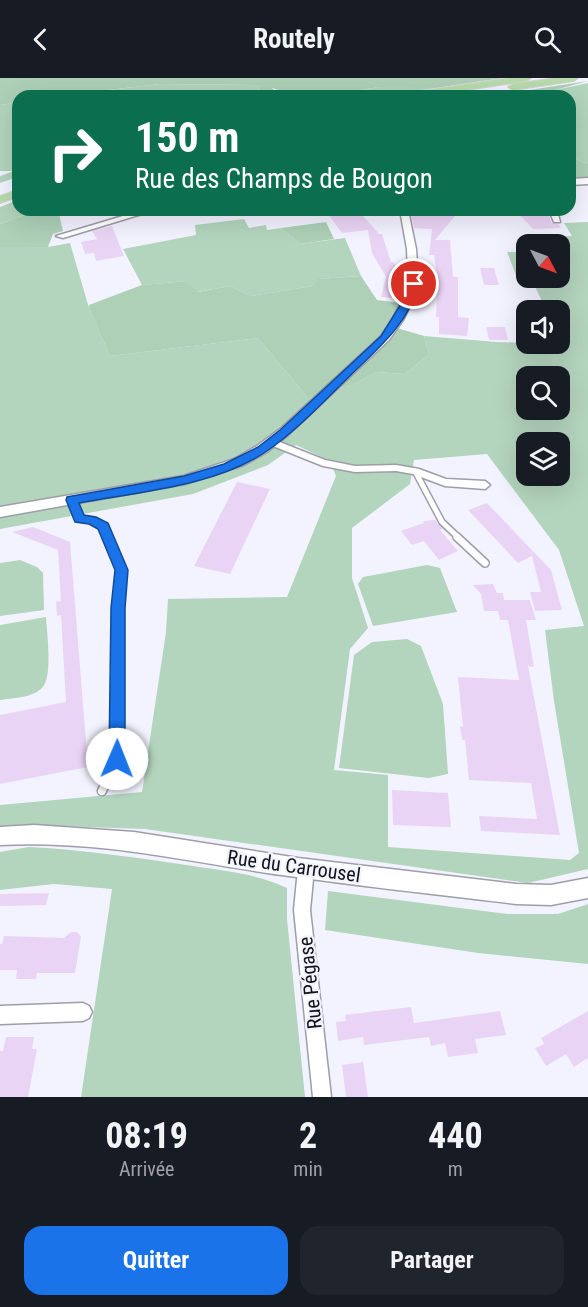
<!DOCTYPE html>
<html lang="fr">
<meta charset="utf-8">
<style>
body{margin:0;font-family:"Roboto Condensed",sans-serif;background:#20242c;color:#f1f3f6;height:100vh;display:flex;flex-direction:column;font-size:22px;white-space:nowrap}
*{box-sizing:border-box;margin:0}
p{font-size:20px;color:#9ea1a6}
.icon{flex:none;width:33px;height:33px;fill:none;stroke:currentColor;stroke-width:2;stroke-linecap:round;stroke-linejoin:round}
.map{position:relative;height:1019px;overflow:hidden}
.side{display:flex;flex-direction:column;background:#171b24;flex:1}
.side>*{flex:none}
.banner{position:absolute;left:12px;top:12px;width:564px;height:126px;border-radius:18px;box-shadow:0 6px 24px #0002;background:#0b6e4f;color:#fff;overflow:hidden}
.needle{width:39px;rotate:131deg}
.controls{position:absolute;left:516px;top:156px;display:grid;gap:12px}
.controls a{display:grid;place-items:center;width:54px;height:54px;border-radius:12px;background:#171b24;box-shadow:0 6px 24px #0002;font-size:30px}
.pin{position:absolute;display:grid;place-items:center;width:51px;height:51px;color:#fff;margin:-26px;border:3px solid #fff;border-radius:50%;box-shadow:0 2px 6px #0007}
.me{position:absolute;width:66px;margin:-33px;rotate:1deg;stroke-linejoin:round;filter:drop-shadow(0 0 4px #0008)}
.turn{display:flex;align-items:center;gap:21px;height:126px;padding:0 24px;font-size:27px}
.turn .icon{width:78px;height:78px;stroke-width:2.5}
.turn b{display:block;font-size:42px;line-height:51px}
.eta{display:flex;justify-content:space-evenly;align-items:center;height:102px;text-align:center}
.eta b{font-size:36px;font-weight:700;line-height:42px}
.action{display:flex;gap:12px;margin-top:auto;padding:12px 24px}
.action a{flex:1;height:69px;border-radius:18px;background:#1a73e8;color:#fff;font-size:24px;font-weight:700;line-height:69px;text-align:center}
.action a+a{background:#20242c;color:#f1f3f6}
header{display:flex;justify-content:space-between;align-items:center;height:78px;padding:0 24px;background:#171b24;font-size:27px;font-weight:700}
.map>svg:first-child{display:block}
</style>
<header><svg class="icon" aria-label="back" viewBox="0 0 24 24"><path d="M15 5l-7 7 7 7"/></svg>Routely<svg class="icon" aria-label="search" viewBox="0 0 24 24"><circle cx="10" cy="10" r="6"/><path d="M15 15l6 6"/></svg></header>
<div class="map">
<svg width="588" height="1019" viewBox="0 0 588 1019">
<rect width="100%" height="100%" fill="#f3f3ff"/>
<g fill="#b3d4bd" fill-rule="evenodd">
<polygon points="588,5 588,86 570,79 570,18 549,18 555,12"/>
<polygon points="159,6 259,7 260,18 58,18"/>
<polygon points="414,8 436,10 382,18 328,18 378,9"/>
<polygon points="18,24 18,99 0,105 0,98 14,93 0,93 0,27"/>
<polygon points="18,122 18,132 38,132 0,146 0,129"/>
<polygon points="244,141 249,150 266,147 267,152 281,150 300,166 345,160 361,198 319,201 313,208 251,218 230,208 197,214 187,203 142,207 123,171 196,157 195,147"/>
<path d="M588,144V791L528,805L145,751L30,747L0,750V727L142,714L166,554L168,521L287,519L336,398L330,383L296,367L268,387L193,416L0,451V169H48L70,165L89,230L110,278L258,260L309,321L321,313L351,308L376,294L405,296L429,276L424,258L497,264L560,266V232H546L531,200H560V166L556,159L572,158L564,145ZM526,298H560V332H526ZM526,364H560V398H526ZM487,376L559,472L584,548L545,552L554,623L579,775L570,782L388,769V697L334,692L350,571L368,550L352,500V450L410,406L414,382Z"/>
<polygon points="507,174 526,174 526,199 517,200"/>
<polygon points="20,482 37,489 43,495 44,532 0,538 0,485"/>
<polygon points="427,487 440,490 457,534 373,548 358,506 363,499"/>
<path d="M46,539C47,556 53,600 42,610C32,620 13,620 0,622V547Z"/>
<polygon points="407,561 421,568 443,626 448,696 429,700 339,690 354,577 372,564"/>
<path d="M29,769C85,772 139,780 193,788C225,793 258,796 287,810V841L305,1019H81L112,811L54,806L0,812V774Z"/>
<polygon points="328,813 507,836 558,836 588,826 588,886 478,875 325,852"/>
</g>
<g fill="#add0b7">
<polygon points="0,0 503,0 436,10 378,9 328,18 297,18 272,10 279,18 260,18 259,7 159,6 58,18 18,18 18,24 0,27"/>
<polygon points="588,3 555,12 549,18 491,18"/>
<polygon points="570,79 588,86 588,100 570,101"/>
<polygon points="38,132 58,132 63,153 53,156 48,169 0,169 0,146"/>
<polygon points="326,144 334,161 300,166 281,150"/>
<polygon points="361,198 377,222 401,225 390,248 424,258 429,276 405,296 376,294 351,308 321,313 309,321 258,260 110,278 89,230 89,227 142,207 187,203 198,214 230,208 251,218 313,208 318,201"/>
</g>
<g fill="#ead4f5">
<polygon points="325,132 358,132 379,156 382,156 391,184 393,184 401,195 394,220 381,219 386,199 372,175 368,152 342,155"/>
<polygon points="410,132 460,132 435,162 450,162 453,199 458,199 458,239 469,240 467,258 439,256 439,239 436,239 437,215 435,215 438,202 434,177 429,177 432,151 414,150"/>
<polygon points="515,132 547,132 552,145 559,146 561,150 533,151"/>
<polygon points="112,148 124,178 96,183 94,175 85,176 81,164 97,161 92,153"/>
<polygon points="480,190 494,190 499,207 484,207"/>
<polygon points="486,249 505,249 508,262 489,262"/>
<polygon points="237,404 270,411 230,496 194,488"/>
<polygon points="487,425 551,492 562,532 535,533 530,514 541,514 532,478 518,485 468,432"/>
<polygon points="435,442 443,451 440,452 458,473 439,482 424,463 412,467 401,453 424,445 423,443"/>
<polygon points="33,449 70,464 88,689 0,706 0,637 66,624 61,537 57,538 56,524 61,523 58,472 12,454"/>
<polygon points="493,506 497,515 503,515 504,522 530,522 536,542 526,542 534,589 528,588 560,757 481,753 479,738 537,741 531,705 469,702 465,662 462,662 460,648 463,649 458,599 519,602 508,542 500,542 498,533 484,533 481,516 473,507"/>
<polygon points="392,712 448,715 451,749 393,747"/>
<polygon points="49,815 46,827 0,828 0,816"/>
<polygon points="71,854 77,854 81,859 75,895 37,895 36,901 16,901 17,892 0,892 0,866 2,866 4,858 64,860"/>
<polygon points="411,929 414,945 500,933 506,957 475,961 478,975 448,979 445,965 431,968 429,959 364,967 363,959 338,963 336,944 346,943 345,937"/>
<polygon points="588,933 588,980 574,989 566,976 546,988 535,970 544,966 541,960"/>
<polygon points="6,959 34,959 32,971 37,971 28,1019 0,1019 0,973 3,973"/>
<polygon points="363,984 368,1019 346,1019 342,987"/>
</g>
<g fill="none" stroke-linecap="round" stroke-linejoin="round">
<g stroke="#9e9da9" stroke-width="8">
<g id="service-far2">
<polyline points="415,393 442,444 459,460"/>
<path d="M72,422L79,441C94,442 102,446 108,460"/>
</g>
</g>
<g stroke="#9e9da9" stroke-width="10">
<g id="service-far1">
<polyline points="457,459 485,485"/>
<polyline points="105,706 117,681 118,530 121,492 107,459"/>
</g>
</g>
<g stroke="#9e9da9" stroke-width="11">
<polyline id="service" points="102,713 106,704"/>
</g>
<g stroke="#9e9da9" stroke-width="3">
<g id="minor">
<polygon points="143,132 155,132 63,160 56,158"/>
<polygon points="549,132 557,132 560,144 554,144"/>
<polygon points="272,361 325,382 355,388 396,387 419,391 446,401 485,403 490,407 485,411 445,408 413,396 396,393 355,394 323,388 268,366 268,362"/>
<polygon points="306,783 312,786 314,791 310,832 331,1019 313,1019 294,832 298,791 300,786"/>
<polygon points="83,925 89,928 92,934 89,940 83,943 0,946 0,928"/>
</g>
</g>
<g stroke="#9e9da9" stroke-width="3">
<g id="tertiary">
<polygon points="588,100 588,106 570,107 570,101"/>
<polygon points="400,132 408,132 416,171 418,199 411,226 403,242 389,262 288,357 267,374 244,387 185,406 0,439 0,429 183,398 234,381 257,368 280,351 381,258 392,242 400,226 408,199 407,171"/>
<path d="M34,747L134,754L298,780L516,806L551,807L588,800V820L551,827L516,826C433,816 350,807 267,795C177,781 91,762 0,767V749Z"/>
</g>
</g>
<g stroke="#d5d5d5" stroke-width="2">
<g id="trunk">
<polygon points="509,0 531,0 527,3 426,18 403,18 408,15"/>
<polygon points="556,0 578,0 574,3 513,12 508,9 513,6"/>
<polygon points="18,112 18,119 0,125 0,118"/>
</g>
</g>
<use href="#service-far2" stroke="#fff" stroke-width="5"/>
<use href="#service-far1" stroke="#fff" stroke-width="7"/>
<use href="#service" stroke="#fff" stroke-width="8"/>
<use href="#minor" fill="#fff" fill-rule="evenodd"/>
<use href="#tertiary" fill="#fff" fill-rule="evenodd"/>
<use href="#trunk" fill="#b8dcab" fill-rule="evenodd"/>
</g>
<path fill="#1a73e8" stroke="#114b97" stroke-width="1.5" d="M410,204L418,206C411,242 380,269 355,293C327,320 299,351 267,373C216,408 139,414 79,425L84,437L96,439L108,445L128,492L125,530V681L123,686L117,689L111,686L109,681L111,530L115,492L98,451L89,446L75,444L66,422L67,419L184,398L224,386L258,369L280,352L381,258L406,218Z"/>
<g text-anchor="middle" dominant-baseline="central" stroke-width="4.5" stroke-linejoin="round" paint-order="stroke">
<g font-size="20" fill="#141418" stroke="#f3f3ff">
<text transform="translate(294 788) rotate(8)">Rue du Carrousel</text>
<text transform="translate(310 905) rotate(-96)">Rue Pégase</text>
</g>
</g>
</svg>
<div class="controls">
<a><svg class="needle" viewBox="-14 -14 28 28"><path d="M0-13l5 13h-10z" fill="#e53935"/><path d="M0 13l5-13h-10z" fill="#9ea1a6"/></svg></a>
<a><svg class="icon" aria-label="sound" viewBox="0 0 24 24"><path d="M4 9h4l5-4v14l-5-4H4zM17 9q2 3 0 6"/></svg></a>
<a><svg class="icon" aria-label="search" viewBox="0 0 24 24"><circle cx="10" cy="10" r="6"/><path d="M15 15l6 6"/></svg></a>
<a><svg class="icon" aria-label="layers" viewBox="0 0 24 24"><path d="M12 4l9 5-9 5-9-5zM3 14l9 5 9-5"/></svg></a>
</div>
<div class="pin" style="left:414px;top:206px;background:#d93025"><svg class="icon" aria-label="arrive" viewBox="0 0 24 24"><path d="M6 21V4h12l-3 4 3 4H6"/></svg></div>
<svg class="me" style="left:117px;top:681px" viewBox="-20 -20 40 40"><circle r="19" fill="#fff"/><path d="M0-13L10 11 0 6-10 11z" fill="#1a73e8"/></svg>
<div class="banner">
<div class="turn"><svg class="icon" aria-label="right" viewBox="0 0 24 24"><path d="M7 20v-9h11M14 6l5 5-5 5"/></svg><div><b>150 m</b>Rue des Champs de Bougon</div></div>
</div>
</div>
<section class="side">
<div class="eta">
<div><b>08:19</b><p>Arrivée</p></div>
<div><b>2</b><p>min</p></div>
<div><b>440</b><p>m</p></div>
</div>
<div class="action"><a>Quitter</a><a>Partager</a></div>
</section>
